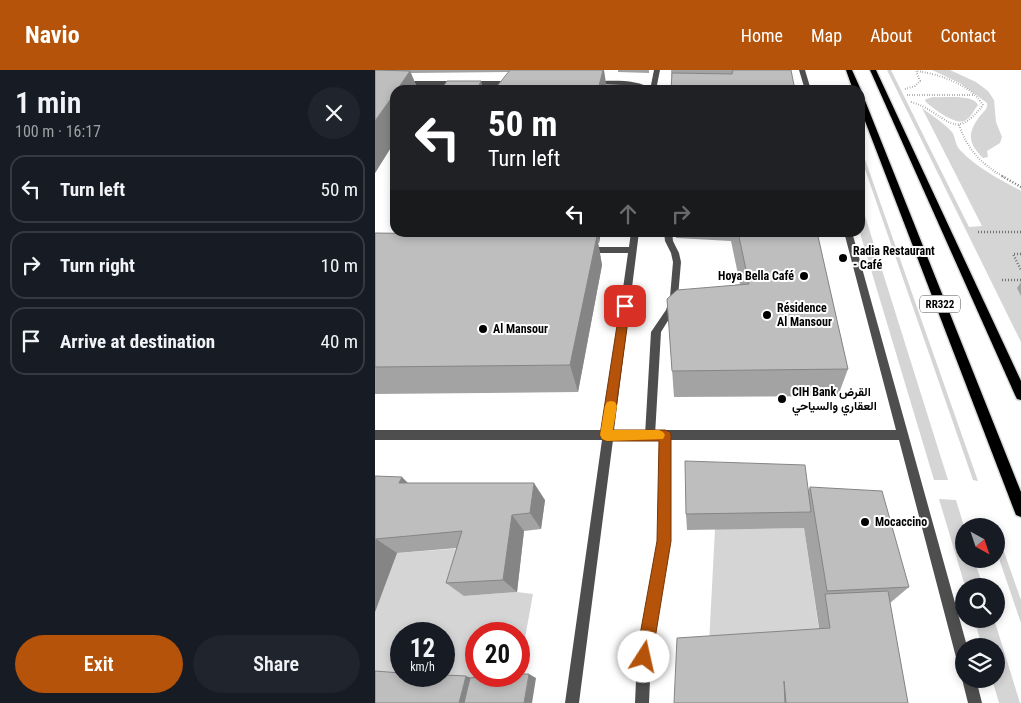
<!DOCTYPE html>
<meta charset="utf-8">
<style>
body{margin:0;font-family:"Roboto Condensed",Vazirmatn,sans-serif;background:#20242c;color:#f1f3f6;height:100vh;display:flex;flex-direction:column;font-size:19px;white-space:nowrap}
*{box-sizing:border-box;margin:0}
p{font-size:16px;color:#9ea1a6}
.icon{flex:none;width:28px;height:28px;fill:none;stroke:currentColor;stroke-width:2;stroke-linecap:round;stroke-linejoin:round}
.map{position:relative;flex:1;overflow:hidden}
.side{display:flex;flex-direction:column;background:#171b24;width:375px}
.side>*{flex:none}
.banner{position:absolute;left:15px;top:15px;width:475px;height:152px;border-radius:15px;box-shadow:0 2px 8px #0003;background:#202124;color:#fff;overflow:hidden}
.needle{width:32px;rotate:140deg}
.fabs{position:absolute;left:580px;top:448px;display:grid;gap:10px}
.fabs a{display:grid;place-items:center;width:50px;height:50px;border-radius:50%;background:#171b24;box-shadow:0 2px 8px #0003;font-size:25px}
.speed{position:absolute;left:15px;top:552px;display:flex;gap:10px;font-size:25px;font-weight:700;text-align:center}
.speed>*{display:grid;place-content:center;width:65px;height:65px;border-radius:50%;background:#171b24;box-shadow:0 2px 8px #0003;line-height:1}
.speed small{font-size:12px;font-weight:400}
.speed .limit{border:8px solid #d22;background:#fff;color:#111}
.pin{position:absolute;display:grid;place-items:center;width:42px;height:42px;color:#fff;margin:-21px;border-radius:10px;box-shadow:0 2px 8px #0006}
.me{position:absolute;width:55px;margin:-28px;rotate:10deg;stroke-linejoin:round;filter:drop-shadow(0 0 4px #0008)}
.turn{display:flex;align-items:center;gap:18px;height:105px;padding:0 15px;font-size:22px}
.turn .icon{width:65px;height:65px;stroke-width:2.5}
.turn b{display:block;font-size:35px;line-height:42px}
.lanes{display:flex;align-items:center;height:48px;padding:0 15px;background:#0003;justify-content:center;gap:25px;direction:ltr}
.lanes .off{opacity:.35}
.round{display:grid;place-items:center;flex:none;width:52px;height:52px;border-radius:26px;background:#20242c}
.head{display:flex;align-items:center;justify-content:space-between;height:85px;padding:0 15px}
h1{font-size:30px;font-weight:600;line-height:38px}
.primary-button{display:flex;gap:10px;margin-top:auto;padding:10px 15px}
.primary-button a{flex:1;height:58px;border-radius:30px;background:#b45309;color:#fff;font-size:20px;font-weight:600;line-height:58px;text-align:center}
.primary-button a+a{background:#20242c;color:#f1f3f6}
ul{padding:0;list-style:none}
li{display:flex;align-items:center;gap:15px;height:68px;margin:0 10px 8px;padding:0 5px;border:2px solid #363941;border-radius:15px}
li div{flex:1}
li b{display:block;font-size:19px}
li em{font-style:normal}
header{display:flex;align-items:center;gap:30px;box-sizing:border-box;height:70px;padding:0 25px;background:#b45309;color:#fff}
header strong{font-size:24px}
nav{display:flex;gap:28px;margin-inline-start:auto;font-size:18px}
main{display:flex;flex:1;min-height:0}
.map>svg:first-child{display:block}
</style>
<header>
<strong>Navio</strong>
<nav><a>Home</a><a>Map</a><a>About</a><a>Contact</a></nav>
</header>
<main>
<section class="side">
<div class="head"><div><h1>1 min</h1><p>100 m · 16:17</p></div><a class="round"><svg class="icon" aria-label="close" viewBox="0 0 24 24"><path d="M6 6l12 12M18 6L6 18"/></svg></a></div>
<ul>
<li><svg class="icon" aria-label="left" viewBox="0 0 24 24"><path d="M17 20v-9H6M10 6l-5 5 5 5"/></svg><div><b>Turn left</b></div><em>50 m</em></li>
<li><svg class="icon" aria-label="right" viewBox="0 0 24 24"><path d="M7 20v-9h11M14 6l5 5-5 5"/></svg><div><b>Turn right</b></div><em>10 m</em></li>
<li><svg class="icon" aria-label="arrive" viewBox="0 0 24 24"><path d="M6 21V4h12l-3 4 3 4H6"/></svg><div><b>Arrive at destination</b></div><em>40 m</em></li>
</ul>
<div class="primary-button"><a>Exit</a><a>Share</a></div>
</section>
<div class="map">
<svg width="646" height="633" viewBox="0 0 646 633">
<rect width="100%" height="100%" fill="#fff"/>
<g fill="#d5d5d5" fill-rule="evenodd">
<path d="M512,0H516L594,157L607,156L547,38C556,45 569,53 577,62C581,68 580,75 585,80C602,98 624,109 646,121V272Z"/>
<path d="M557,0H575L601,12L613,21L619,30L621,52L627,67L625,73L612,81L613,87L608,88C593,73 592,63 605,46C609,41 613,39 612,33L585,13Z"/>
<path d="M558,27C570,28 598,24 603,35C599,40 595,49 589,51C580,55 557,38 550,31L551,29Z"/>
<polygon points="485,75 603,411 598,410 485,85"/>
<polygon points="485,130 573,410 559,410 485,163"/>
<polygon points="564,429 581,430 589,456 589,489 599,489 608,516 590,516"/>
<polygon points="429,458 445,567 334,574 340,459"/>
<polygon points="621,459 646,530 646,553 621,480"/>
<path d="M102,477L89,526L142,522L158,524L144,601V564H101V606H143L110,611L0,606V542L22,483ZM26,564H69V606H26Z"/>
<polygon points="599,549 619,549 645,633 624,633 617,609 621,609 621,576 607,576"/>
</g>
<g fill="none" stroke-linecap="round" stroke-linejoin="round">
<g stroke="#dbdbdb" stroke-width="3">
<g id="primary">
<polygon points="471,0 477,0 486,20 485,21 478,20"/>
<polygon points="495,0 501,0 646,311 646,330 642,329 640,325"/>
<polygon points="485,26 489,28 646,422 646,447 641,445 639,440 485,38"/>
</g>
</g>
<g stroke="#707070" stroke-width="2" stroke-dasharray="0.5 2" stroke-linecap="butt">
<polyline points="530,19 540,16 545,11 541,1"/>
<polyline points="532,25 599,25"/>
<path d="M536,32C572,42 577,75 608,35C595,14 564,4 541,1"/>
<path d="M584,55C592,79 607,95 629,107"/>
</g>
<g stroke="#707070" stroke-width="2.5" stroke-dasharray="1 2" stroke-linecap="butt">
<polyline points="627,106 646,117"/>
<polyline points="603,162 646,162"/>
<polyline points="646,184 638,184 646,200"/>
<polyline points="627,210 646,210"/>
</g>
<g fill="#4e4e4e" fill-rule="evenodd">
<polygon points="279,0 285,0 281,20 275,20"/>
<polygon points="289,162 297,162 298,171 304,183 306,192 303,227 299,241 286,262 280,365 279,368 275,370 271,368 270,365 276,262 291,240 295,227 298,192 296,183 290,171"/>
<polygon points="290,360 294,362 295,365 295,471 276,587 274,633 260,633 262,587 283,471 285,365 286,362"/>
</g>
<g fill="#4e4e4e" fill-rule="evenodd">
<polygon points="424,0 430,0 436,20 430,20"/>
<polygon points="0,11 138,11 141,13 138,15 0,15"/>
<path d="M218,11C237,11 262,8 278,20H270L247,15L216,14L215,13Z"/>
<polygon points="256,162 264,162 239,360 521,360 469,162 477,162 592,576 589,576 589,598 584,596 582,591 524,370 238,370 204,633 190,633 227,370 0,370 0,360 228,360 253,183 211,183 207,180 211,177 254,177"/>
<polygon points="589,605 589,609 601,609 607,633 593,633 587,609"/>
</g>
<use href="#primary" fill="#000" fill-rule="evenodd"/>
</g>
<g fill="#a3a3a3">
<polygon points="0,0 229,0 134,2 36,3 43,20 20,20 20,71 0,103"/>
<polygon points="243,0 274,0 274,3 243,2"/>
<polygon points="296,0 416,0 297,11"/>
<polygon points="53,162 226,162 224,173 223,173 227,195 203,322 0,324 0,163 53,163"/>
<polygon points="301,162 442,162 473,299 463,326 299,327 292,229 365,214 356,171 301,168"/>
<polygon points="646,212 646,226 642,218"/>
<polygon points="0,406 32,413 170,430 166,459 149,461 142,522 89,526 71,513 82,478 22,483 0,542"/>
<polygon points="435,417 534,517 515,533 533,633 299,633 444,558 429,458 312,460 311,444 433,420"/>
</g>
<g fill="#858585">
<polygon points="228,0 229,0 232,20 223,20"/>
<polygon points="35,1 43,20 22,20"/>
<polygon points="106,11 109,20 102,20"/>
<polygon points="20,23 20,71 0,103 0,51"/>
<polygon points="222,162 226,162 224,173"/>
<polygon points="222,166 227,195 203,322 195,295"/>
<polygon points="27,407 45,425 24,413"/>
<polygon points="159,413 170,430 166,459 155,443"/>
<polygon points="137,445 149,461 142,522 128,510"/>
<polygon points="1,469 22,483 0,542 0,471"/>
<polygon points="154,604 161,608 157,633 149,633"/>
<polygon points="91,606 105,611 100,633 84,633"/>
</g>
<g fill="#bebebe" stroke="#858585">
<polygon points="0,0 35,1 22,20 20,20 20,23 0,51"/>
<polygon points="135,0 228,0 223,20 119,20"/>
<polygon points="358,0 416,0 420,20 296,20 297,3 357,4"/>
<polygon points="72,11 106,11 102,20 66,20"/>
<polygon points="363,162 442,162 473,299 297,301 292,229 302,220 374,214"/>
<polygon points="0,163 222,166 195,295 0,297"/>
<polygon points="310,391 430,395 436,442 311,444"/>
<polygon points="0,406 27,407 24,413 159,413 155,443 137,445 128,510 71,513 87,461 1,469 0,471"/>
<polygon points="435,417 507,421 534,517 452,521"/>
<polygon points="513,521 533,633 411,633 409,611 410,633 299,633 302,568 455,558 450,524"/>
<polygon points="0,601 26,603 26,606 69,606 69,605 91,606 84,633 0,633"/>
<polygon points="144,604 154,604 149,633 89,633 95,608 115,606 144,606"/>
</g>
<polygon fill="#b45309" stroke="#753606" points="250,232 255,236 238,360 290,360 295,362 296,365 296,471 277,587 275,593 269,595 264,593 261,587 282,471 284,371 232,371 227,369 225,365 245,236"/>
<polygon fill="#f59e0b" points="236,331 240,332 242,336 238,360 284,360 288,362 290,365 288,369 232,371 227,369 225,365 230,336 232,332"/>
<g fill="#000" stroke="#fff" stroke-width="2">
<circle cx="468" cy="188" r="5"/>
<circle cx="429" cy="206" r="5"/>
<circle cx="392" cy="245" r="5"/>
<circle cx="108" cy="259" r="5"/>
<circle cx="407" cy="329" r="5"/>
<circle cx="490" cy="452" r="5"/>
</g>
<g text-anchor="middle" dominant-baseline="central" stroke-width="4" stroke-linejoin="round" paint-order="stroke">
<rect fill="#fff" stroke="#4c4c4c" stroke-width="1" x="545" y="225.5" width="40" height="17" rx="4"/>
<g font-size="11" font-weight="bold" fill="#000">
<text x="565" y="234">RR322</text>
</g>
<g font-size="12" font-weight="bold" fill="#000" stroke="#fff" text-anchor="start">
<text x="478" y="181">Radia Restaurant<tspan x="478" dy="14">- Café</tspan></text>
<text x="419" y="206" text-anchor="end">Hoya Bella Café</text>
<text x="402" y="238">Résidence<tspan x="402" dy="14">Al Mansour</tspan></text>
<text x="118" y="259">Al Mansour</text>
<text x="417" y="322">CIH Bank القرض<tspan x="417" dy="14">العقاري والسياحي</tspan></text>
<text x="500" y="452">Mocaccino</text>
</g>
</g>
</svg>
<div class="fabs">
<a><svg class="needle" viewBox="-14 -14 28 28"><path d="M0-13l5 13h-10z" fill="#e53935"/><path d="M0 13l5-13h-10z" fill="#9ea1a6"/></svg></a>
<a><svg class="icon" aria-label="search" viewBox="0 0 24 24"><circle cx="10" cy="10" r="6"/><path d="M15 15l6 6"/></svg></a>
<a><svg class="icon" aria-label="layers" viewBox="0 0 24 24"><path d="M12 4l9 5-9 5-9-5zM3 14l9 5 9-5"/></svg></a>
</div>
<div class="speed"><div>12<small>km/h</small></div><div class="limit">20</div></div>
<div class="pin" style="left:250px;top:236px;background:#d93025"><svg class="icon" aria-label="arrive" viewBox="0 0 24 24"><path d="M6 21V4h12l-3 4 3 4H6"/></svg></div>
<svg class="me" style="left:269px;top:587px" viewBox="-20 -20 40 40"><circle r="19" fill="#fff"/><path d="M0-13L10 11 0 6-10 11z" fill="#b45309"/></svg>
<div class="banner">
<div class="turn"><svg class="icon" aria-label="left" viewBox="0 0 24 24"><path d="M17 20v-9H6M10 6l-5 5 5 5"/></svg><div><b>50 m</b>Turn left</div></div>
<div class="lanes"><svg class="icon" aria-label="left" viewBox="0 0 24 24"><path d="M17 20v-9H6M10 6l-5 5 5 5"/></svg><svg class="icon off" aria-label="ahead" viewBox="0 0 24 24"><path d="M12 20V5M6 11l6-6 6 6"/></svg><svg class="icon off" aria-label="right" viewBox="0 0 24 24"><path d="M7 20v-9h11M14 6l5 5-5 5"/></svg></div>
</div>
</div>
</main>
